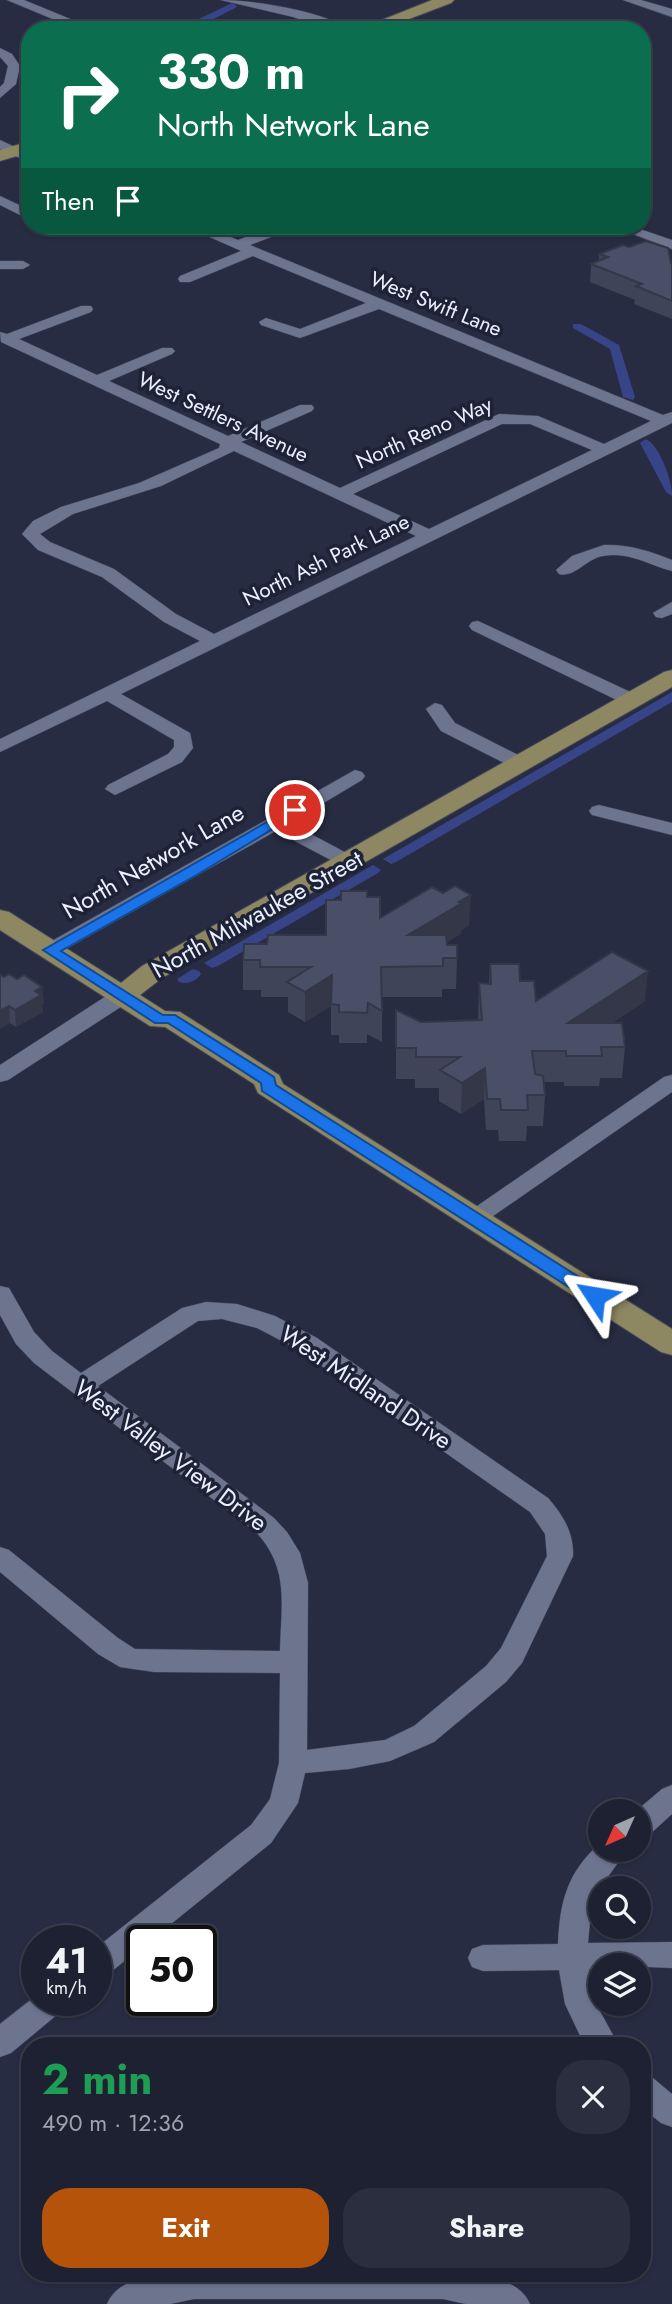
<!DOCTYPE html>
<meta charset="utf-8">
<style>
body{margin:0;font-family:Jost,sans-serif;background:#2a2e3e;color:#f1f3f6;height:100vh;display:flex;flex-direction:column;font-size:26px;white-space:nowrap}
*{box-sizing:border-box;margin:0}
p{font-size:23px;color:#a0a3ac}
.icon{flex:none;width:38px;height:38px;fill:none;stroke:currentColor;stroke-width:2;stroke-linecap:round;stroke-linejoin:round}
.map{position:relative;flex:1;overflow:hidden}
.details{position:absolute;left:21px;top:2037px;width:630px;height:245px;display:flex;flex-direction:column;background:#1d2132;border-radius:28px;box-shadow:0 2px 5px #0004,0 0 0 2px #3b3e4d}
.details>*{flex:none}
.top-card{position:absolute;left:21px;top:21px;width:630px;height:214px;border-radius:28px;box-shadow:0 2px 5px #0004,0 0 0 2px #3b3e4d;background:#0b6e4f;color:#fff;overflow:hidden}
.needle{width:46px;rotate:225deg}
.fabs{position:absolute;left:588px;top:1799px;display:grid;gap:14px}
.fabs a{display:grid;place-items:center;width:63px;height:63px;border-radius:50%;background:#1d2132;box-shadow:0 2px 5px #0004,0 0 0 2px #3b3e4d;font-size:35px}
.speed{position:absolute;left:21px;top:1925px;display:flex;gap:14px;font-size:35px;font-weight:700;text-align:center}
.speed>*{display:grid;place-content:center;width:91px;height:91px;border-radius:50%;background:#1d2132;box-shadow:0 2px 5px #0004,0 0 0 2px #3b3e4d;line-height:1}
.speed small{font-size:18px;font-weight:400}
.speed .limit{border:4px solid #111;border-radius:10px;background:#fff;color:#111}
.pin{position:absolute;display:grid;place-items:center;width:60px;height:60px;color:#fff;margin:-30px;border:4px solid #fff;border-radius:50%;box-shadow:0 2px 7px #0007}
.me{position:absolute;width:77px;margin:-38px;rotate:303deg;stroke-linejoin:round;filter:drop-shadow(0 0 5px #0008)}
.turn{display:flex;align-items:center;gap:24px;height:147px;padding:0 21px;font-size:32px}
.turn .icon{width:91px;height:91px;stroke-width:2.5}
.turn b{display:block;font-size:49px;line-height:60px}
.then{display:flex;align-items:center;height:66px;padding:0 21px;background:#0003;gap:14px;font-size:26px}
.round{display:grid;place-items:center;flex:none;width:74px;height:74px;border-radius:28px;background:#2a2e3e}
.summary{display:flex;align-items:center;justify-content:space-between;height:119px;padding:0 21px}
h1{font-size:42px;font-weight:700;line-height:52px;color:#1e9e55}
.primary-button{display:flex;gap:14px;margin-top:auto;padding:14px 21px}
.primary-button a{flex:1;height:80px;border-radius:28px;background:#b45309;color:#fff;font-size:28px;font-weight:700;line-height:80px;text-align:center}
.primary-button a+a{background:#2a2e3e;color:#f1f3f6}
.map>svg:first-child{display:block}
</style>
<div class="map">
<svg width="672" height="2304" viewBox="0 0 672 2304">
<rect width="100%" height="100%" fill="#272c42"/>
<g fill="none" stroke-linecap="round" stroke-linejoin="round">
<g fill="#384488" fill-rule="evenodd">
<polygon points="232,3 237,6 235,8 196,28 176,30"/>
<polygon points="573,324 581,324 619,345 635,397 633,400 623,397 610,349 573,328"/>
<path d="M646,439C660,446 672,481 672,496L666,492L640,443Z"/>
<polygon points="672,692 672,702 396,862 391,864 383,859"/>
<polygon points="373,865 381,870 378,873 218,966 212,968 204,963"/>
<path d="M193,969L199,971L201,974C196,981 188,985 179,982L177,979Z"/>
</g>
<g stroke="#45495b" stroke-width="1">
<g id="minor">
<polygon points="7,0 24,0 97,30 79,30"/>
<path d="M221,0C252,0 325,11 350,30H331L293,17Z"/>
<polygon points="623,0 641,0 672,9 672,17"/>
<polygon points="0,48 12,54 20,66 16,84 0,98 0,87 4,83 8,66 0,57"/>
<polygon points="0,140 30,154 30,163 0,149"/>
<polygon points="0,196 30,210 30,220 0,205"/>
<polygon points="45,226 64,226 74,232 67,236"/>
<path d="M185,226H203L238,240L275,226H294L292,229L250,245L663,415L672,412V423L121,694L190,733L193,748L182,762L115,795L105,789L108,785L168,754L174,747V740L107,701L0,752V739L200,641L164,622L102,577L38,550L22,534L33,521L61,507L139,483L219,448L220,444L1,342L0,332L7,334L81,306H91L93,309L91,312L19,339L97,375L162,348H172L175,351L172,354L109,381L228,436L300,405H312L314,408L312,411L241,442L340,488L499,414L538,416L604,444L651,421L379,309L300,338L261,325L259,322L266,318L300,329L366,303L253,256L190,282H180L178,279L180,276L241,251ZM502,424H530L592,450L429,529L353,494ZM234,451L416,536L214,634L176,614L114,569L50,542L40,534L73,514L161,486Z"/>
<polygon points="612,226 631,226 672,240 672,249"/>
<polygon points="0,261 23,261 30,265 23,269 0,269"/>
<path d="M604,545C628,544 650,551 672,560V571C649,565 628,551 603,556C587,558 575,578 559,574L556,570L572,556Z"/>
<polygon points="672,602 672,614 662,618 656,617 653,613"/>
<polygon points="478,621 639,696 641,700 639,704 625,704 472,630 469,626 472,622"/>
<polygon points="435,703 442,705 455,723 528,760 531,764 521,770 514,768 441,731 426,709"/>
<polygon points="355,770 362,772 365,776 362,780 290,823 356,858 359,862 356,866 342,866 276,831 57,954 43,954 40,950 43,946"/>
<polygon points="599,805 672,823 672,835 592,815 589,811 592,807"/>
<polygon points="122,990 130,991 133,996 130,1001 8,1080 0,1082 0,1065 114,991"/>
<polygon points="672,1075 672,1092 483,1223 475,1226 467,1223 463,1218 467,1213 664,1077"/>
<path d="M0,1286L9,1288L34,1332L52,1351L81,1373L182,1308L206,1302L237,1304L275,1316L317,1338L548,1498C563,1515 574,1533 573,1556L522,1663L506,1682L434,1742L390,1761L349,1769L305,1773L298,1803L271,1843L150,1941H142V1947L107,1975L96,1979V1948L251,1825L270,1799L279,1763L280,1673L154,1672L120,1667L98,1654L0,1572V1547L9,1550L118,1638L135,1649L280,1651C281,1604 290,1569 256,1532L34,1363L16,1344L0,1315ZM222,1319L257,1328L299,1350L530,1512L545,1534L547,1556L501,1648L486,1666L414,1726L385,1740L307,1750L308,1583L300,1553L287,1532L274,1518L98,1386L198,1321Z"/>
<polygon points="672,1785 672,1814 649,1835 639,1838 639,1811 636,1811 662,1789"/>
<path d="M600,1843V1850H627L592,1899L588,1943L672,1942V1968L600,1965V1969H589L596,2004L619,2046H585L565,2004L559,1970L483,1971L472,1967L468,1958L472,1949L483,1945L558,1944C560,1901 567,1873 600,1843Z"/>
<polygon points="37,1995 37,2000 68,2000 64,2009 11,2053 0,2057 0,2024"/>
<polygon points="642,2074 653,2078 672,2094 672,2127 661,2123 642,2108"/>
<path d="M165,2273H471C493,2278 520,2281 530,2304H466L443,2299H194L170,2304H107C117,2281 142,2278 165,2273Z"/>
</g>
</g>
<g stroke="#45495b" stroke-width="2">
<g id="major">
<polygon points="432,0 454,0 451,3 380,30 357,30"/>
<polygon points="30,141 30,152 0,161 0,150"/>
<polygon points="672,670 672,687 162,978 140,995 165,1011 180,1012 279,1075 283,1084 672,1329 672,1355 661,1352 258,1093 254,1084 165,1027 150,1026 0,930 0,910 9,912 121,983 142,966 664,672"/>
</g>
</g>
<use href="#minor" fill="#6d748e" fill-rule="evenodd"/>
<use href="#major" fill="#8d8862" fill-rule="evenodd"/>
</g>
<g fill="#3f4459">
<polygon points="599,254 672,264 672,319 634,304 635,300 590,282 591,264 599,261"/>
<polygon points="367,897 380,918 469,925 461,930 461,934 446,942 447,945 457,958 456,989 442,989 442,997 382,997 382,1042 367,1034 367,1043 339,1043 339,1035 331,1035 331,1006 305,1022 288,1012 288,997 261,997 261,990 243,990 243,960 267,944 326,935 341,900"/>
<polygon points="490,964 520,981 536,1001 645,1001 612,1023 625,1047 622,1078 600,1078 599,1086 564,1086 564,1082 543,1082 545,1095 543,1126 527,1126 526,1141 499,1141 498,1130 486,1130 484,1099 461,1114 439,1101 439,1088 415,1088 415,1079 396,1079 396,1010 421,1022 478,1021 479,983 489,984"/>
<polygon points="0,974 4,977 42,987 44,1004 42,1004 43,1012 16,1027 10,1023 0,1029"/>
</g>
<g fill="#333748">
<polygon points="471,895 469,925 461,930 461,934 408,965 408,935"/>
<polygon points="648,971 645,1001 566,1054 568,1023"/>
<polygon points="332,975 331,1006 305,1022 305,992"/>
<polygon points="42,987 44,1004 42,1004 43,1012 16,1027 15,1010 35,991"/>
<polygon points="9,1006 10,1023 0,1029 0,1011"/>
<polygon points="485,1068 484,1099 461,1114 462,1083"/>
</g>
<g fill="#494f67" stroke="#333748" stroke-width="2">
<polygon points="646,241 668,248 671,263 672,264 672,301 636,286 642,284 591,264 608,257 599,254 623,245 629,247"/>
<polygon points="455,886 471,895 459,902 462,903 408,935 446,935 447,945 457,945 457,958 443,958 443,966 381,967 382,1011 368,1003 367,1013 339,1012 339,1005 331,1004 332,975 305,992 287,982 311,967 260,967 260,960 243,960 244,944 267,944 268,935 326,935 326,900 341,900 341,891 367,891 367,897 380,897 380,918 432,887 443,893"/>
<polygon points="612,952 648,971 568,1023 622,1023 625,1047 601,1047 602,1056 566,1056 566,1051 532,1051 535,1074 543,1076 545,1095 527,1095 528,1110 501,1110 500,1099 487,1099 485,1068 462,1083 440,1070 460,1057 416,1057 416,1048 396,1048 396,1010 421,1022 482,1020 479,983 491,984 490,964 519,964 520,981 534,981 536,1001"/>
<polygon points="0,974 4,977 9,974 17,979 24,975 42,987 35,991 41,995 15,1010 9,1006 0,1011"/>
</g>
<polygon fill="#1a73e8" stroke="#114b97" stroke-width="2" points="295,806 301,810 299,813 200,873 61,951 163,1015 175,1015 274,1077 276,1085 601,1291 604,1296 601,1300 589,1300 262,1091 261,1083 168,1023 155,1023 43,950"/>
<g text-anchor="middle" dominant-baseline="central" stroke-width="7" stroke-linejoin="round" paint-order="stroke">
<g font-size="21" fill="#ebeffe" stroke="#1d2237">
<text transform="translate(436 304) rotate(22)">West Swift Lane</text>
<text transform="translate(223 417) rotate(25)">West Settlers Avenue</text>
<text transform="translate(424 433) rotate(-24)">North Reno Way</text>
<text transform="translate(326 560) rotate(-26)">North Ash Park Lane</text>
</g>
<g font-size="24" fill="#ebeffe" stroke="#1d2237">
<text transform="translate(153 861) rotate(-30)">North Network Lane</text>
<text transform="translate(257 914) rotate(-29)">North Milwaukee Street</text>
<text transform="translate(366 1387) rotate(34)">West Midland Drive</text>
<text transform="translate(171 1455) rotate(37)">West Valley View Drive</text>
</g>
</g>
</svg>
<div class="fabs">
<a><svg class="needle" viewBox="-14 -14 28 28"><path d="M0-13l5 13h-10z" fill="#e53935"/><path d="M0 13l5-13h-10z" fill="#a0a3ac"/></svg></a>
<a><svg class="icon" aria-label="search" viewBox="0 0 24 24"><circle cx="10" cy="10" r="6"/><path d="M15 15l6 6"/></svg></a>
<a><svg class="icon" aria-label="layers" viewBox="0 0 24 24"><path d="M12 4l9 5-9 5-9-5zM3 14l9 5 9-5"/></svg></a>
</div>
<div class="speed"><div>41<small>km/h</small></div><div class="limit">50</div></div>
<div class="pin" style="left:295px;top:810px;background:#d93025"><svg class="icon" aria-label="arrive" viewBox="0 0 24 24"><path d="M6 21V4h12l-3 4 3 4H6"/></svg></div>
<svg class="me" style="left:595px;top:1296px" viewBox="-20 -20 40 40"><path d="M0-17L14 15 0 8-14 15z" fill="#1a73e8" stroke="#fff" stroke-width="4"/></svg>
<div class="top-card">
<div class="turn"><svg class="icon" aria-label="right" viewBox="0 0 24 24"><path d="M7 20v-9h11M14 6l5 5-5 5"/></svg><div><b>330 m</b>North Network Lane</div></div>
<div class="then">Then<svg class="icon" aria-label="arrive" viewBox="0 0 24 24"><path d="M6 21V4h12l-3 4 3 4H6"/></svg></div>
</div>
<section class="details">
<div class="summary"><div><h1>2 min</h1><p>490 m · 12:36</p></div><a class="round"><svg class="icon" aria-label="close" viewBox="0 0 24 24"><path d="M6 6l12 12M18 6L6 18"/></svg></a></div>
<div class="primary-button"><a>Exit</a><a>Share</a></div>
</section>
</div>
